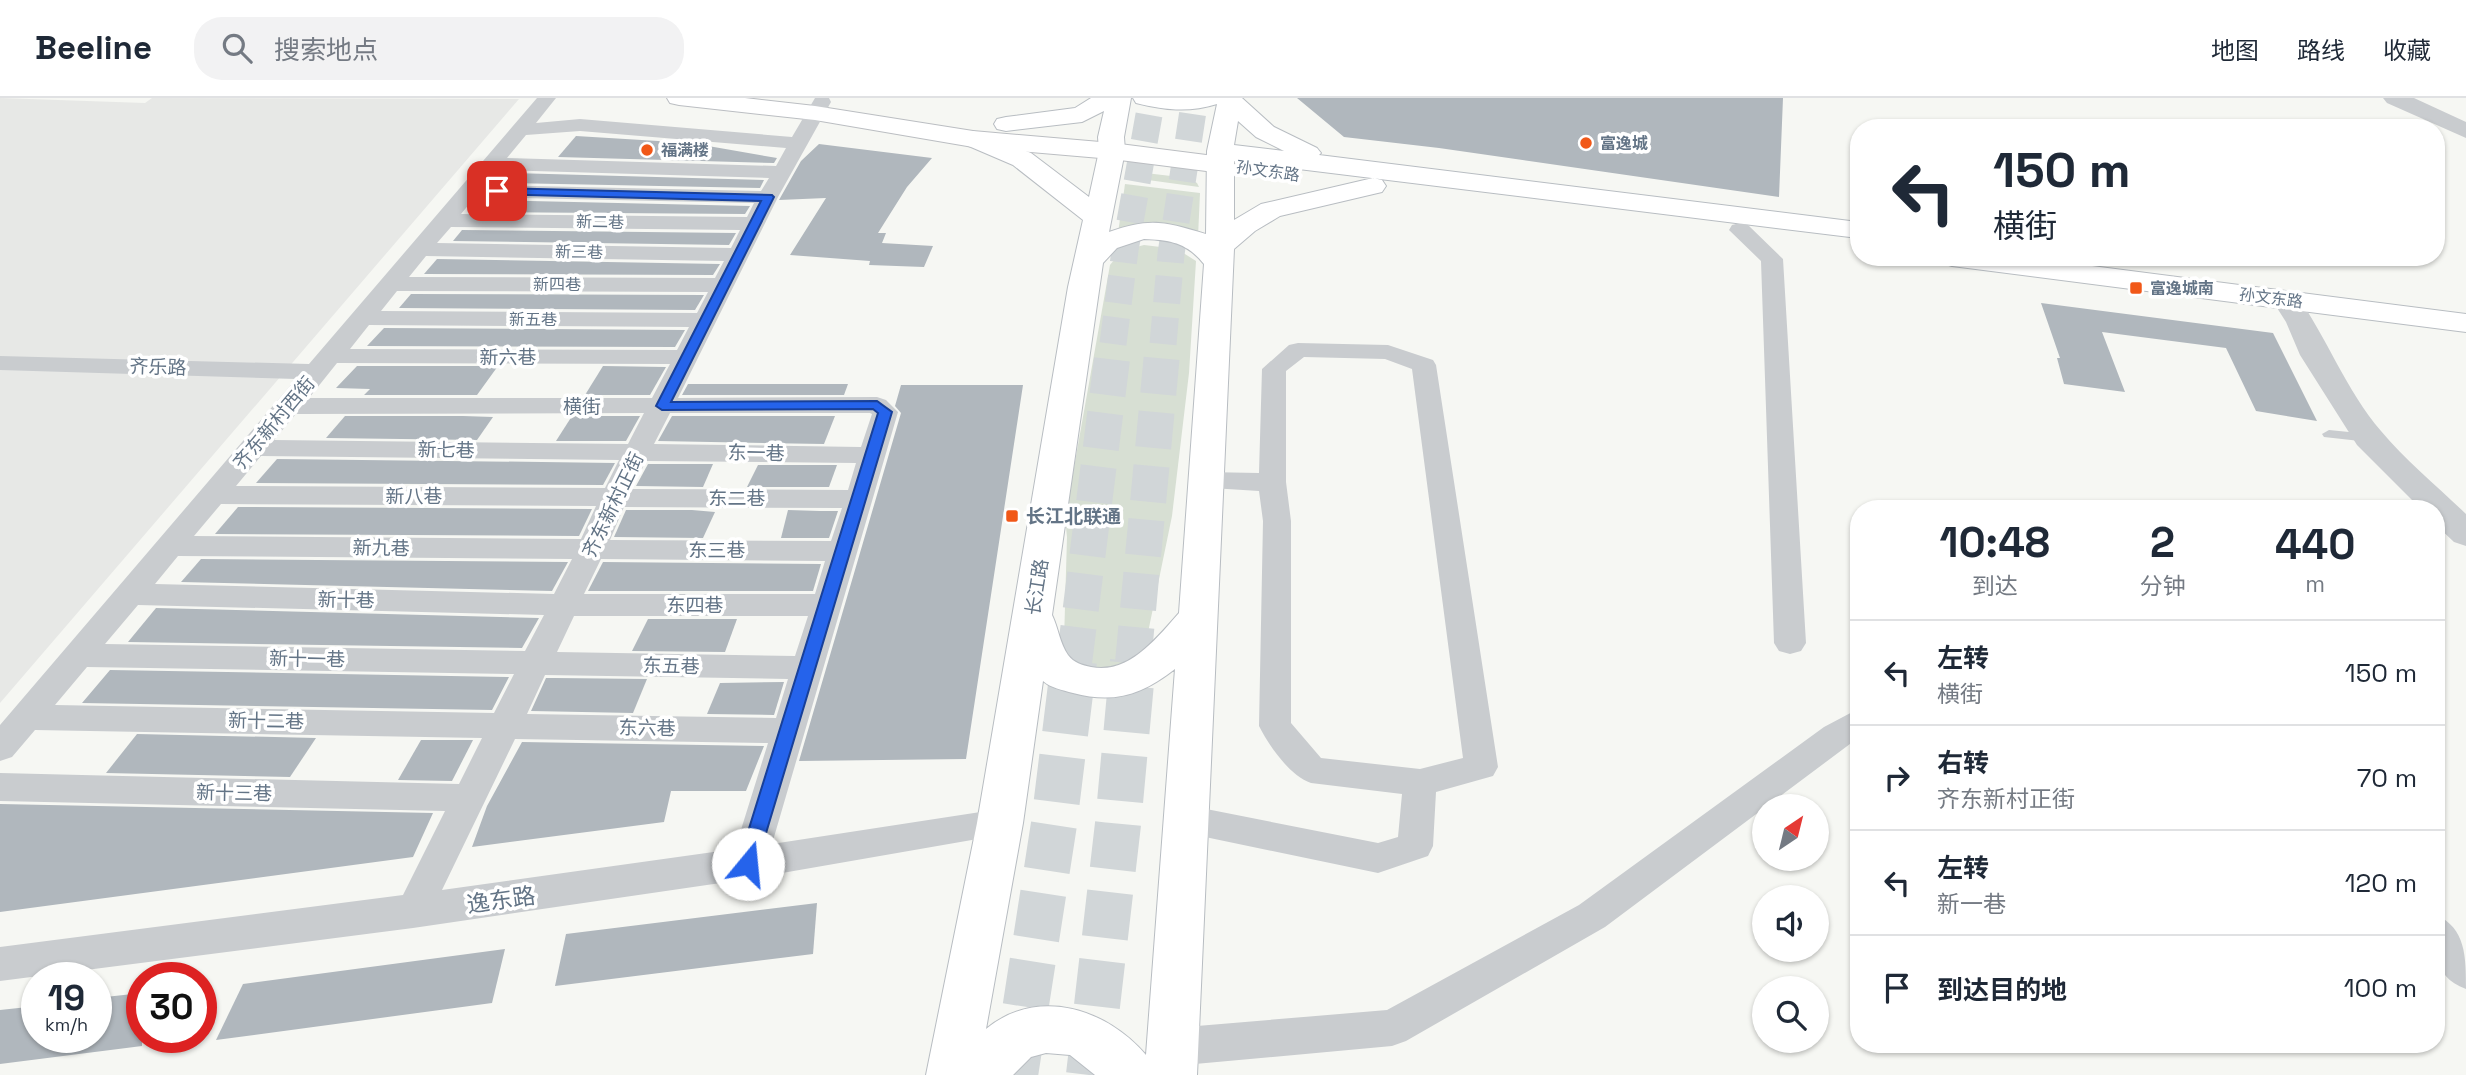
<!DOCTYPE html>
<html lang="zh">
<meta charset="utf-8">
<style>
body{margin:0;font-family:"Space Grotesk","Noto Sans SC",sans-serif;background:#f2f2f3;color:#1f2937;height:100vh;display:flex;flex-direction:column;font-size:26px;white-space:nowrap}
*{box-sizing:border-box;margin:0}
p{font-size:23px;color:#747a83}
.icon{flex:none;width:38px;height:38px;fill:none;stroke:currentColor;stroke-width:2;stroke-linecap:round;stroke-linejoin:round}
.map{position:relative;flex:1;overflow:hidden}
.side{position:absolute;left:1850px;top:402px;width:595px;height:553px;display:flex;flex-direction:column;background:#fff;border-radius:28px;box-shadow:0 2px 5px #0004}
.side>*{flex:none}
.banner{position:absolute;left:1850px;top:21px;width:595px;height:147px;border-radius:28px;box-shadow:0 2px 5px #0004;background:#fff;color:#1f2937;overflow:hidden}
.needle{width:46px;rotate:35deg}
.fabs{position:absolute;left:1752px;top:696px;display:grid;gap:14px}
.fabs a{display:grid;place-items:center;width:77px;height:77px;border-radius:50%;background:#fff;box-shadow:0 2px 5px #0004;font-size:35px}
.speed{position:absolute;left:21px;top:864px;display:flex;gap:14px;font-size:35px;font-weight:700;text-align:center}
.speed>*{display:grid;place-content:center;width:91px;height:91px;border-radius:50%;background:#fff;box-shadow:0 2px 5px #0004;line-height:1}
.speed small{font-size:18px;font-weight:400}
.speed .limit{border:10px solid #d22;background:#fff;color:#111}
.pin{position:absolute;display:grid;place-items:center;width:60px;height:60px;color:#fff;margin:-30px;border-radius:14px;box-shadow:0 4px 10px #0006}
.me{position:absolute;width:77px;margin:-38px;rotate:17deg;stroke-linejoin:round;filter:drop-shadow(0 0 5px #0008)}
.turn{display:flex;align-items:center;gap:24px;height:147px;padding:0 28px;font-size:32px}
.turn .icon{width:91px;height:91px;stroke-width:2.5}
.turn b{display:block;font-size:49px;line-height:60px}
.eta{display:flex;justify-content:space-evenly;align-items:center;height:119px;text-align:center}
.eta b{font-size:42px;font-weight:600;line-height:49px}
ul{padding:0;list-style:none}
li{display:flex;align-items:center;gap:21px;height:105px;padding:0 28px;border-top:2px solid #e0e1e3}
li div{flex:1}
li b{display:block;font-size:26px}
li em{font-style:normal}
header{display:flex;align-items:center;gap:42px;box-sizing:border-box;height:98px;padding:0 35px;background:#fff;border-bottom:2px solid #e0e1e3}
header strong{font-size:33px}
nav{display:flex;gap:38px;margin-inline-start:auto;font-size:24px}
.search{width:490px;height:63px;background:#f2f2f3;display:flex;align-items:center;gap:18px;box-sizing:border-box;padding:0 24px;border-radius:28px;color:#747a83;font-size:26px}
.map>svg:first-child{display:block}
</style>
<header>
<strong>Beeline</strong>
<div class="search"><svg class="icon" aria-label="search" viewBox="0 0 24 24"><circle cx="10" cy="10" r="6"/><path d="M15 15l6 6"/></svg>搜索地点</div>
<nav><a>地图</a><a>路线</a><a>收藏</a></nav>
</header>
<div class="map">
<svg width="2466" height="977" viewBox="0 0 2466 977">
<rect width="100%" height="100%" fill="#f6f7f3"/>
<polygon fill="#e7e8e6" points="0,0 145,5 152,0 519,1 0,605"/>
<g fill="#d7dfd3">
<polygon points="1137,74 1188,80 1197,85 1199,89 1126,79"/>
<polygon points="1125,86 1200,95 1198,139 1118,135"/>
<path d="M1144,147L1177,151L1196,163L1189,275L1172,418L1145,549L1127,565L1114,569L1088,570L1068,556L1064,543L1067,439L1065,420L1110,167C1119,155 1129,151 1144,147Z"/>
</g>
<g fill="#b0b7bd">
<polygon points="1297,0 1783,0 1779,99 1439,50 1344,39"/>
<polygon points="576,38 691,45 777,60 774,65 558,59"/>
<polygon points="819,46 932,60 907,89 878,135 886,135 882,145 933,148 924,169 869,167 870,163 790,157 826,100 779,102 801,63"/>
<polygon points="513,75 764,82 760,90 505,85"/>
<polygon points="488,102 750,108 745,116 478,114"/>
<polygon points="462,132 736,135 729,147 453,143"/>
<polygon points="437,161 720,166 713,177 424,176"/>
<polygon points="411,196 704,197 695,212 399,210"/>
<polygon points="2041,205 2273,235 2317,323 2256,313 2226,250 2102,234 2125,294 2064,286 2057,260 2060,260"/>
<polygon points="384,230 685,232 675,249 367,248"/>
<polygon points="357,268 498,268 477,297 364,297 370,291 336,290"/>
<polygon points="603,268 666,269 650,297 585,297"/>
<polygon points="688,286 848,286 844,297 682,297"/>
<polygon points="901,287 1023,287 966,661 799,663 901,315 895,308"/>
<polygon points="345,318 463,318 493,319 477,342 326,340"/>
<polygon points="572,318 640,318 626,343 556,343"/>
<polygon points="672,318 835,318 824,346 658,343"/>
<polygon points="277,361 542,364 615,365 603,387 256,385"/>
<polygon points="648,366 713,366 703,389 636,388"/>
<polygon points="758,367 837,367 829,389 747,389"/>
<polygon points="238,409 592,411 579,438 215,436"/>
<polygon points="626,412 692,412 715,414 703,440 614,439"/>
<polygon points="788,412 820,413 838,413 829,440 781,440"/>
<polygon points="201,461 568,464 552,493 181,484"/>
<polygon points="603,464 821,466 813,493 588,493"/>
<polygon points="156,510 539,520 522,550 128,544"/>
<polygon points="648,521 737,521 725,554 632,553"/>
<polygon points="110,572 507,579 509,579 492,612 82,605"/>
<polygon points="546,580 555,580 647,581 633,615 531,613"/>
<polygon points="784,584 774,617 707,616 720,585"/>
<polygon points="137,636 316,640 290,679 106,675"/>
<polygon points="421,642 473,642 452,683 398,682"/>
<polygon points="522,644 764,648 746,693 671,693 664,724 472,749 487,708"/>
<polygon points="0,706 433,715 413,759 0,814"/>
<polygon points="817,805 813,856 555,888 566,836"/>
<polygon points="505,851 492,905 216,942 243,886"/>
<polygon points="142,895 142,948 0,966 0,912 37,908 37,940 96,940 96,900"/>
</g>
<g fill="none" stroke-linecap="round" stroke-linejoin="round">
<g stroke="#d1d6d8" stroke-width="27" stroke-dasharray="27 14" stroke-linecap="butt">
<polyline points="1113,246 1125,152 1152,0"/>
<polyline points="1163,246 1171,156 1195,0"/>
</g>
<g stroke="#d1d6d8" stroke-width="36" stroke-dasharray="36 18" stroke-linecap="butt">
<polyline points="1074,565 1114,245"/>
<polyline points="1133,565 1163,245"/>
</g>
<g stroke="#d1d6d8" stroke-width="46" stroke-dasharray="46 23" stroke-linecap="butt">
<polyline points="1015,977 1054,726 1074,563"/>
<polyline points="1089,977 1118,726 1133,563"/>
</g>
<g stroke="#b8bdc2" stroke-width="2">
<g id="secondary">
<path d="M1091,0H1131L1124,39L1125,53L1109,134C1151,119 1165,124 1206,136L1207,53L1217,6C1189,15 1164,12 1136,5L1133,0H1242L1274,29L1317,50L1321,55L1319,57L1858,124V140L1234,63V122L1261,106L1373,80L1382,82L1386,88L1382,94L1280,118L1255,133L1234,151L1197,977H1095L1070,957L1046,955L1031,959L1013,977H926L977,725L1068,189L1083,122L1013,67L964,46L960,41L964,36L973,33L1031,55L1089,99L1099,53L1098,39L1104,13L1082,24L1006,33L997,31L994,26L997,21L1006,19L1075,10ZM1238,23L1256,39L1284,53L1234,47ZM1144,141C1171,142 1187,145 1204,166L1179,515C1157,540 1128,577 1091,569C1082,567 1074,565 1068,557C1060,546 1058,529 1052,517L1103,165L1117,150ZM1175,571L1146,957C1107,911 1038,888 986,931L1023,725L1043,583C1051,590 1062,592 1073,595C1114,606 1142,597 1175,571Z"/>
<polygon points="1938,159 2022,159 2466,216 2466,234 1952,168 1942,165"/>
</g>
</g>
<g stroke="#bbbec2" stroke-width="2">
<polygon id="primary" points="667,0 745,0 815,8 973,33 1112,45 1222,59 1231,61 1235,67 1231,73 1222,75 1112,61 973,49 815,22 679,7 670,5"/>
</g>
<polygon fill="#c9cccf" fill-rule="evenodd" points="2329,332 2369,336 2376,340 2369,344 2324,339 2322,336"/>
<g fill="#c9cccf" fill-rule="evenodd">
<path d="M537,0H556L536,25L580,21L792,39L815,0H829L831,4L778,99L678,300L877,299L886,302L898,314L772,746L1000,711L1012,715L1018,725L1012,735L748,781L413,830L0,883V849L403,797L445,713L0,703V675L459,686L482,640L35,632L12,659L0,663V627L296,281L0,272V258L309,266ZM580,33L786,50L776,68L507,60L526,37ZM497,72L769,80L761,93L485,87ZM475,99L754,105L747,119L461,116ZM451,129L740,132L731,150L437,145ZM426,158L724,163L715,180L409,179ZM397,193L708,194L697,215L381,213ZM369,227L689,229L677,252L350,251ZM337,265L670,266L652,300H309ZM644,315L628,346L274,342L296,316ZM670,315H870L872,316L861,349L654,346ZM261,358L619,362L605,390L236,388ZM646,363L856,365L848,392L632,391ZM221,406L596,408L581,441L194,438ZM624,409L842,410L831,443L610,442ZM178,458L572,461L554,496L155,486ZM601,461L825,463L815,496H584ZM138,507L544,517L525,553L105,546ZM574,518H808L795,558L557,554ZM87,569L514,576L494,615L55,607ZM545,577L788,581L776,620L527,616ZM515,641L768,645L735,751L442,792Z"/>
<polygon points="1740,125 1748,127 1783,161 1806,545 1801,553 1790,556 1779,553 1774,545 1761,163 1729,132 1732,127"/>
<path d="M1298,245L1388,247L1433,262L1436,267L1498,669L1493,678L1436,694L1433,748L1428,758L1378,775L1186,735L1174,731L1168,721L1174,711L1186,707L1378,745L1398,739L1402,696L1311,685C1290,678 1269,648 1259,628L1263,423L1259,393L1195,389L1191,383L1195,377L1205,374L1259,375L1262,271L1289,247ZM1304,259L1385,261L1412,271L1463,660L1420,671L1321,660L1291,625V423L1286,384V273Z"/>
<polygon points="1858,611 1858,640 1605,829 1406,943 1392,948 1173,968 1159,962 1153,949 1159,936 1173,930 1387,912 1579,807 1824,629"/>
<path d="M2436,817C2466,830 2466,859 2466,891C2430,878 2436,848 2436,817Z"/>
</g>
<g fill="#c9cccf" fill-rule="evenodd">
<polygon points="2383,0 2414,0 2466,24 2466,40 2387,5"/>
<path d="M2286,193L2296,196C2327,240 2346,292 2381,333C2406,363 2438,389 2466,416V448L2454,444L2436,427V411H2421L2357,347L2300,257L2286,224L2272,202L2276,196Z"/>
</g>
<use href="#secondary" fill="#fff" fill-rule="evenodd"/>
<use href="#primary" fill="#fff" fill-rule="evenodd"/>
</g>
<polygon fill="#2563eb" stroke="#184099" stroke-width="2" points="497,90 772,97 774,99 671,304 877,303 892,314 755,772 748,774 741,772 738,766 878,315 873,311 662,312 656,308 761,103 493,96 493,91"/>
<g fill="#f15818" stroke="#fff" stroke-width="2.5">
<circle cx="1586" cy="45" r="7"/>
<circle cx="647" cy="52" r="7"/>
<rect x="2129" y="183" width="14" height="14" rx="3.5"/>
<rect x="1005" y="411" width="14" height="14" rx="3.5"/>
</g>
<g text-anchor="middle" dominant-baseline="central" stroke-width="7" stroke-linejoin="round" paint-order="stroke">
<g font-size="16" font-weight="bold" fill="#637486" stroke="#fff" text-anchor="start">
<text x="1600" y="45">富逸城</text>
<text x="661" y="52">福满楼</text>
<text x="2150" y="190">富逸城南</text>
</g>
<g font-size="16" fill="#637486" stroke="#fff">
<text transform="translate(1268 73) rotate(8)">孙文东路</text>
<text transform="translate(600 124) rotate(1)">新二巷</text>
<text transform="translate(579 154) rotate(1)">新三巷</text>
<text x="557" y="186">新四巷</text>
<text transform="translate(2271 200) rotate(7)">孙文东路</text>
<text x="533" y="221">新五巷</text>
</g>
<g font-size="19" fill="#637486" stroke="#fff">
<text x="508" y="259">新六巷</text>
<text transform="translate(158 269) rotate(2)">齐乐路</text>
<text x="582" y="308">横街</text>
<text transform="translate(274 325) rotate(-50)">齐东新村西街</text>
<text transform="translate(446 352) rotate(1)">新七巷</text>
<text transform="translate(756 355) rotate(1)">东一巷</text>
<text x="414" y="398">新八巷</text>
<text x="737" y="400">东二巷</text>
<text transform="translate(613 407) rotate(-64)">齐东新村正街</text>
<text transform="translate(381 450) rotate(1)">新九巷</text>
<text x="717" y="452">东三巷</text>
<text transform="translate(1037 489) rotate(-81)">长江路</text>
<text transform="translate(346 502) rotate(1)">新十巷</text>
<text x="695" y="507">东四巷</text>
<text transform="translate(307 561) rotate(1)">新十一巷</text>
<text transform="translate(671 568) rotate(1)">东五巷</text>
<text transform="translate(266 623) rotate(1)">新十二巷</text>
<text transform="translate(647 630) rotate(1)">东六巷</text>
<text transform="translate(234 695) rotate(1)">新十三巷</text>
</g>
<g font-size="19" font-weight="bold" fill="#637486" stroke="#fff" text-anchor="start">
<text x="1026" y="418">长江北联通</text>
</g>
<g font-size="23" fill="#637486" stroke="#fff">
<text transform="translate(501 802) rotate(-8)">逸东路</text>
</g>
</g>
</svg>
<div class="fabs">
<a><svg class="needle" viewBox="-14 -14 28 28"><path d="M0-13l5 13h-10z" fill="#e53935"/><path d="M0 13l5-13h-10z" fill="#747a83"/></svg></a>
<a><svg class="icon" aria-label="sound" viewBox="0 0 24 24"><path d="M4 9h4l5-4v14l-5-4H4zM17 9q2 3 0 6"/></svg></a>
<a><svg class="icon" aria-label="search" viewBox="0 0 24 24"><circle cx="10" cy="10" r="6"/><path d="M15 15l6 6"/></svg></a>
</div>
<div class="speed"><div>19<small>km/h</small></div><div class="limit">30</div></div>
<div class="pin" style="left:497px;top:93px;background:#d93025"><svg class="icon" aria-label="arrive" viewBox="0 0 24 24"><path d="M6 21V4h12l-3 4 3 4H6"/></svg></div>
<svg class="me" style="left:748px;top:766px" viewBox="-20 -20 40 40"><circle r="19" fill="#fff"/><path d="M0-13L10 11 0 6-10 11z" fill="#2563eb"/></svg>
<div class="banner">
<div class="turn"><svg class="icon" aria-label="left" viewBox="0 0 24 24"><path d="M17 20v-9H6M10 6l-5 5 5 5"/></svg><div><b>150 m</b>横街</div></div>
</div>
<section class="side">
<div class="eta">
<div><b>10:48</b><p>到达</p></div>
<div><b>2</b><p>分钟</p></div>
<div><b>440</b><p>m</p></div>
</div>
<ul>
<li><svg class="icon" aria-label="left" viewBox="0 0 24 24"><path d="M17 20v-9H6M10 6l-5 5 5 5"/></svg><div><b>左转</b><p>横街</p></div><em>150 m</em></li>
<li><svg class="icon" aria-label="right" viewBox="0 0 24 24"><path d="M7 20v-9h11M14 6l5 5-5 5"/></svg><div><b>右转</b><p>齐东新村正街</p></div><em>70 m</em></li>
<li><svg class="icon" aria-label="left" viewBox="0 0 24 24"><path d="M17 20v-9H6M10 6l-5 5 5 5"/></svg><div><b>左转</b><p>新一巷</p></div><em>120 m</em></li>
<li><svg class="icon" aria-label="arrive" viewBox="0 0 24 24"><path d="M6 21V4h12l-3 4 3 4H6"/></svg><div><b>到达目的地</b></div><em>100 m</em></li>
</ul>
</section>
</div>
